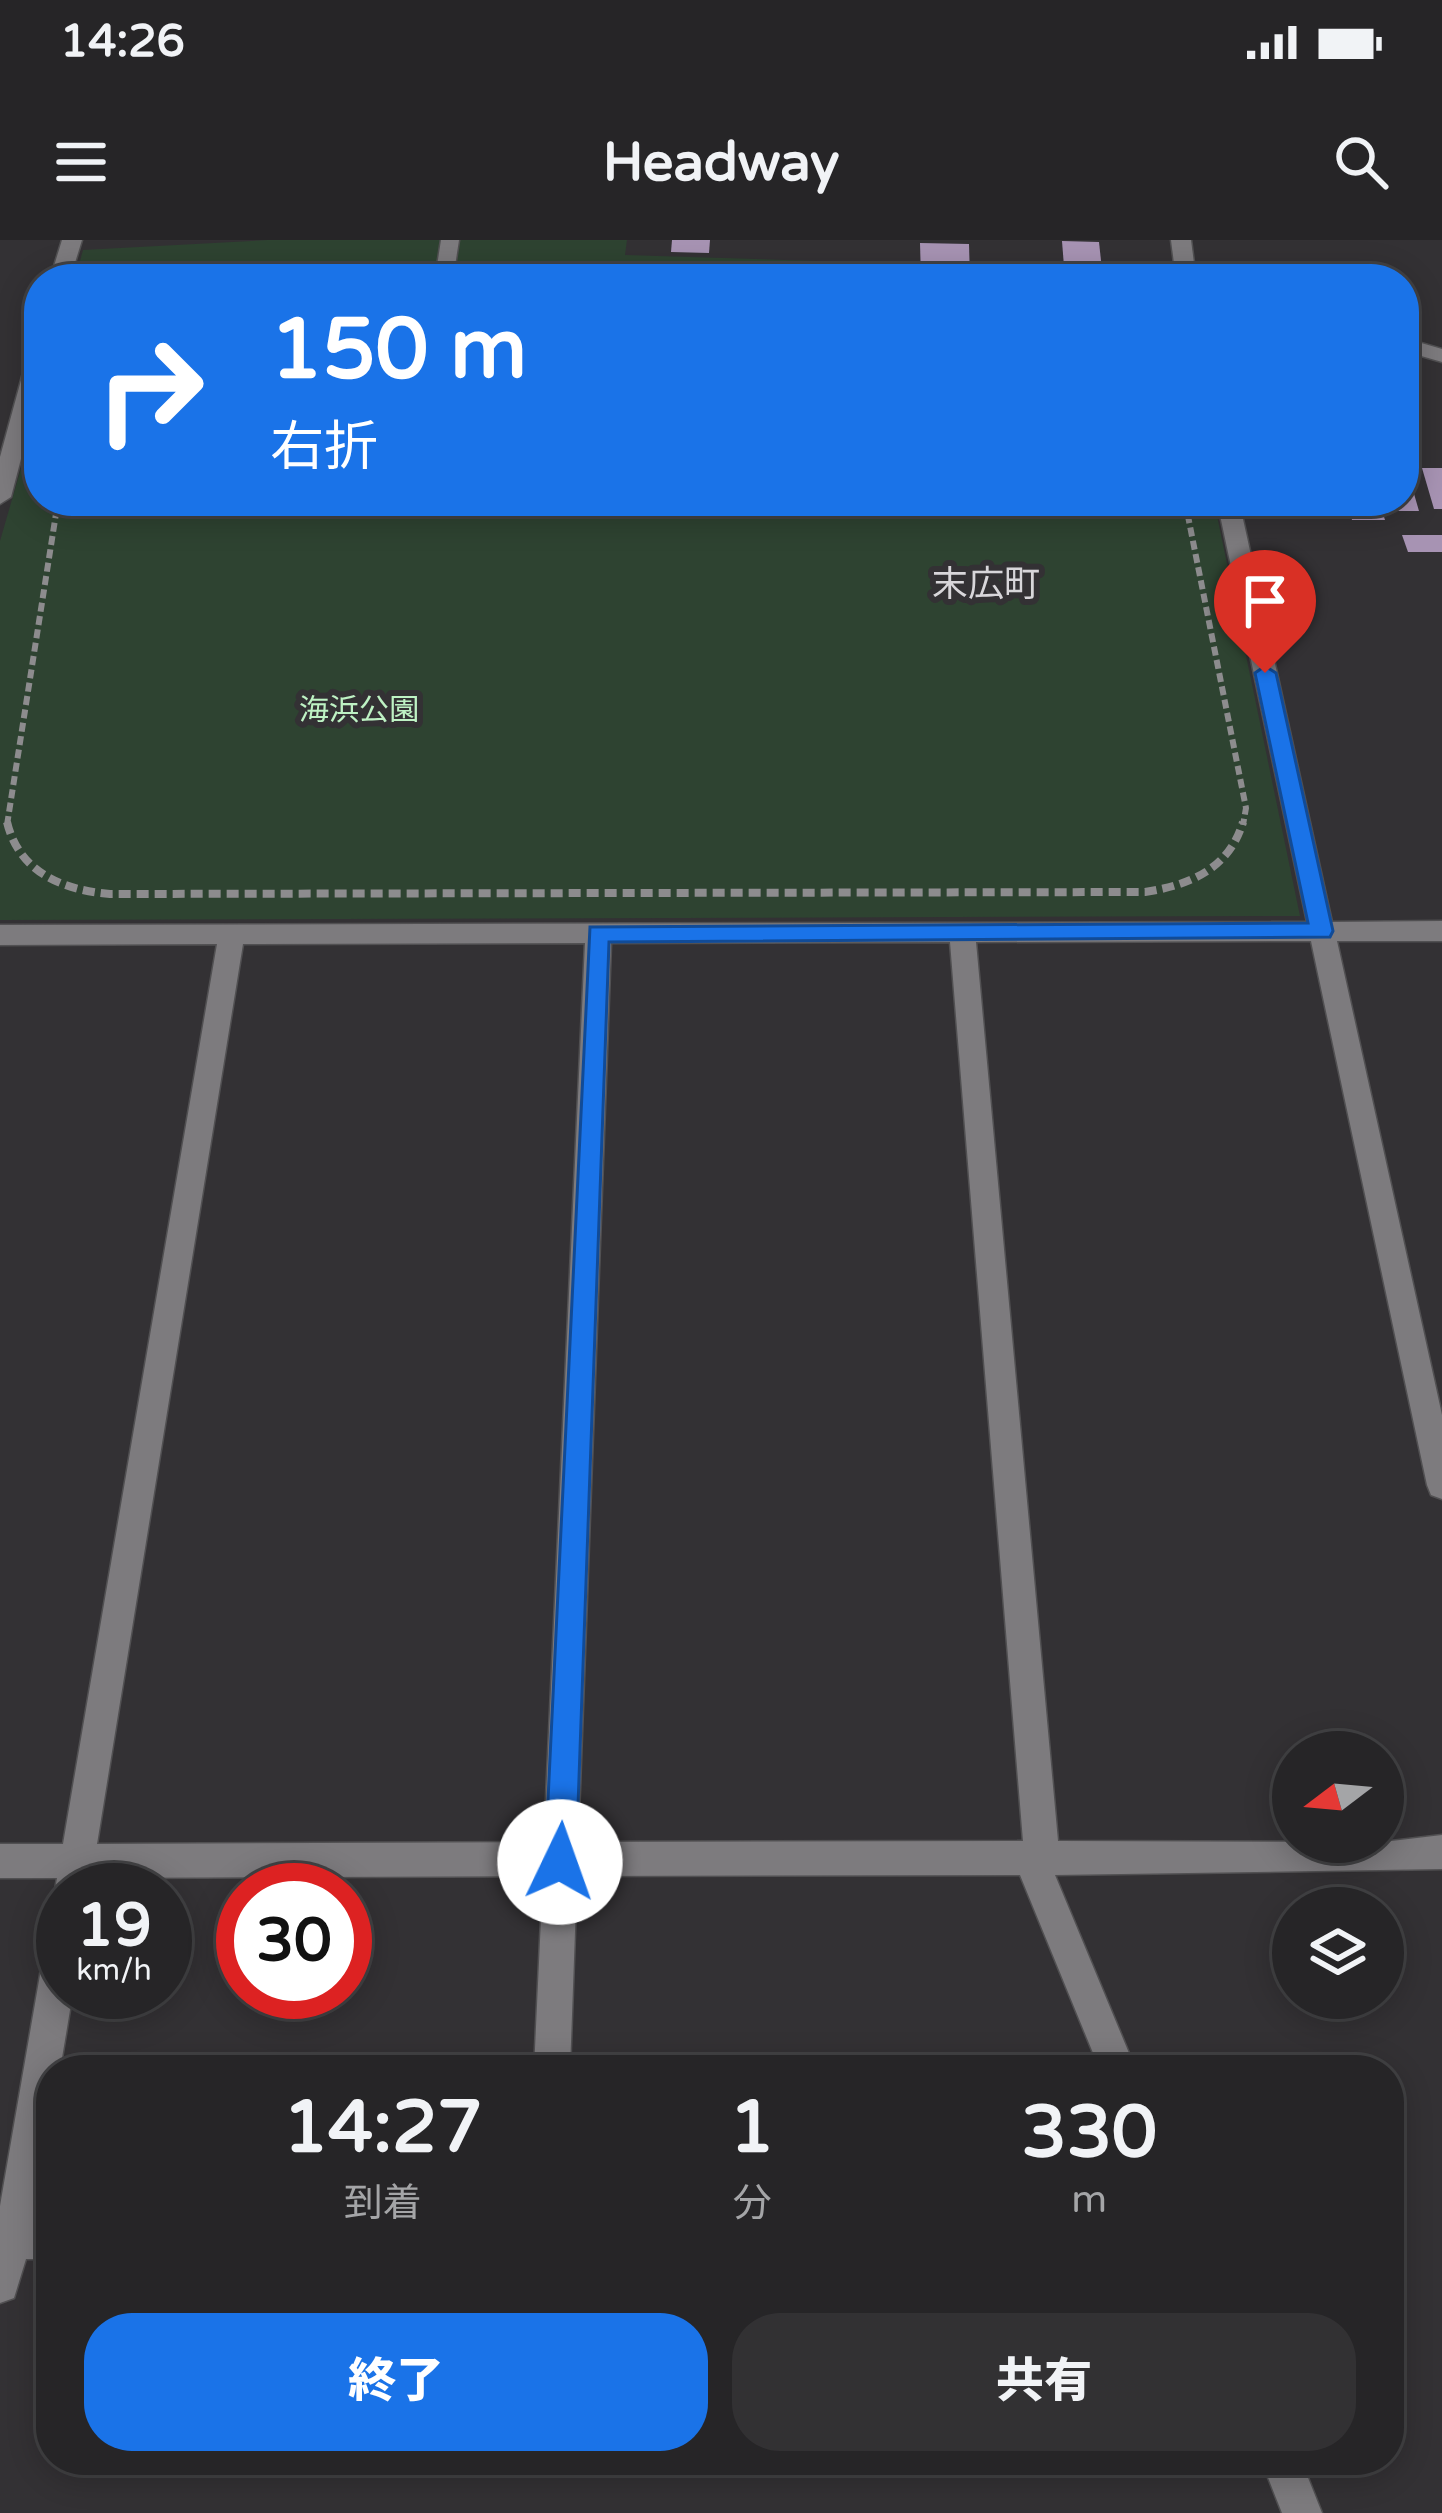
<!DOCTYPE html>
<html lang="ja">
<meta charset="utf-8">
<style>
body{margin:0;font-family:"Varela Round","Noto Sans JP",sans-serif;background:#323133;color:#f1f3f6;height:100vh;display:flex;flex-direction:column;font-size:45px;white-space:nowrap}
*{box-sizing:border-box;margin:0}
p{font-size:39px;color:#a4a5a7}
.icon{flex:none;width:66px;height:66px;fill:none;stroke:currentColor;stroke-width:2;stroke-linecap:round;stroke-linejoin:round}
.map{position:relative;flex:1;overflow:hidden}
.details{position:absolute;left:36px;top:1815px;width:1368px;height:420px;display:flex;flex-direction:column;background:#262527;border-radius:48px;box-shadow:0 6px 30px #0003,0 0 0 3px #424244}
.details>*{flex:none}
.top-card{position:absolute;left:24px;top:24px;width:1395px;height:252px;border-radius:48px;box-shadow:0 6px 30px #0003,0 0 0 3px #424244;background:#1a73e8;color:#fff;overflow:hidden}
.needle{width:78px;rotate:254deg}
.buttons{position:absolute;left:1272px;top:1491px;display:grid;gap:24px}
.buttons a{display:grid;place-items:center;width:132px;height:132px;border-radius:50%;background:#262527;box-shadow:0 6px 30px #0003,0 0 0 3px #424244;font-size:60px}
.speed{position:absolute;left:36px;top:1623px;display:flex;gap:24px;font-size:60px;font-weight:700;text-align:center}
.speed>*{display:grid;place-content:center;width:156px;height:156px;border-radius:50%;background:#262527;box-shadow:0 6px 30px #0003,0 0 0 3px #424244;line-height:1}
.speed small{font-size:30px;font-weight:400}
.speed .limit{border:18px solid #d22;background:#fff;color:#111}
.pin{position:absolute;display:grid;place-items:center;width:102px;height:102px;color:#fff;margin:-123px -51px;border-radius:50% 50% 50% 0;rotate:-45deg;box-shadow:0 0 12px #0007}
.pin .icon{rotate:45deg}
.me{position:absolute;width:132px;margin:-66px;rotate:3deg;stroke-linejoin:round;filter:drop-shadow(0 0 9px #0008)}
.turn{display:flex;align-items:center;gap:42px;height:252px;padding:0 48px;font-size:54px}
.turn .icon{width:156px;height:156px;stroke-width:2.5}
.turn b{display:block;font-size:84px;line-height:102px}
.eta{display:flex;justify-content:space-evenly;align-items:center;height:204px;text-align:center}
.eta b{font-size:72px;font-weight:800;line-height:84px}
.action{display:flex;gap:24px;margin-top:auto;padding:24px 48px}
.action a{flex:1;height:138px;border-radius:48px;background:#1a73e8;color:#fff;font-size:48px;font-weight:800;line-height:138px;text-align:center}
.action a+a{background:#323133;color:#f1f3f6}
.status{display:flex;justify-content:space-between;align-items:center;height:84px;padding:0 60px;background:#262527;direction:ltr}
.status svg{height:33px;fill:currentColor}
header{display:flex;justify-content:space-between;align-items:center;height:156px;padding:0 48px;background:#262527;font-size:54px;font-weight:800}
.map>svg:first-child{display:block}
</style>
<div class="status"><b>14:26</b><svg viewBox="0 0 49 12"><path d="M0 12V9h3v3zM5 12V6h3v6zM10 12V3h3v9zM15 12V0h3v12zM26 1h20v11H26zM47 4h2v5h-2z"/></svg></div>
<header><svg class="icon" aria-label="menu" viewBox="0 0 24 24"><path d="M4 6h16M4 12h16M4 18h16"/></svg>Headway<svg class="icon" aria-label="search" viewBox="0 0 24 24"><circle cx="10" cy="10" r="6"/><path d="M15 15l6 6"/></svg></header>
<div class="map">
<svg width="1442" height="2273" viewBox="0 0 1442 2273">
<rect width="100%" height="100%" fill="#333134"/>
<g fill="#2e4331">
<polygon points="268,0 627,0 625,15 911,24 911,39 75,39 83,10"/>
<polygon points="39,166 39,261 1214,261 1300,676 0,680 0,301"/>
</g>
<g fill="#a793b3">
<polygon points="672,0 710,0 709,13 671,12"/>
<polygon points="1062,1 1099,2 1103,39 1065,39"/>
<polygon points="920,3 969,4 970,39 921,39"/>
<polygon points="1109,27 1146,28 1147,39 1110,39"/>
<polygon points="1422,228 1442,228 1442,269 1434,269"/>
<polygon points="1404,240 1410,240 1419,271 1391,271 1388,261 1404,261"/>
<polygon points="1320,261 1342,261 1346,278 1325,278"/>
<polygon points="1347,261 1379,261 1385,280 1352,280"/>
<polygon points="1402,295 1442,295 1442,312 1408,312"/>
</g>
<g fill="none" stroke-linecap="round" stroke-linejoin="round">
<g stroke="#515052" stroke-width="3">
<polygon id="lane" points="441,0 459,0 453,39 435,39"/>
</g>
<g stroke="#515052" stroke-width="3">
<g id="street">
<polygon points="62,0 82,0 70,39 50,39"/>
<polygon points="1171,0 1191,0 1196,39 1176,39"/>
<polygon points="1404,98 1442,109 1442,122 1404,111"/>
<polygon points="39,105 39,150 11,257 0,264 0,217 29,111"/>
<path d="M1217,261H1239L1332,682L1442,681V701H1337L1442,1175V1259L1431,1255L1427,1245L1311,701L976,702L1058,1601L1383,1602L1442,1595V1629L1055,1635L1136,1830H1100L1020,1635L577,1636L570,1830H534L543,1636L91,1638L89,1650H63V1664L55,1650L57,1638H0V1604H63L217,704L0,705V685L1307,682ZM950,702L1023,1601L578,1602L611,703ZM585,703L544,1602L97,1604L243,704Z"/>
<polygon points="63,1688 63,1752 73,1752 60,1830 51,1830 51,1885 35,1981 51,1981 51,2019 26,2019 14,2058 0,2063 0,1966 45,1706 51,1694"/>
<polygon points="1261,2220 1301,2220 1322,2273 1282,2273"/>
</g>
</g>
<g stroke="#8d8c8e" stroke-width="6" stroke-dasharray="9 4.5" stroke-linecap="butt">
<polyline points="1185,261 1246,568 1243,585"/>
<polyline points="7,585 58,261"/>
</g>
<path stroke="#8d8c8e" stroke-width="8" stroke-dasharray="12 6" stroke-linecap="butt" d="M7,582C19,632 62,650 110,654L1145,652C1190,645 1229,629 1243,582"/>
<use href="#lane" fill="#7d7b7e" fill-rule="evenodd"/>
<use href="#street" fill="#7d7b7e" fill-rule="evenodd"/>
</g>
<polygon fill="#1a73e8" stroke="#114b97" stroke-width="3" points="1265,426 1276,433 1333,691 1330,697 609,702 576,1622 571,1632 560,1637 549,1632 545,1622 590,687 1308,683 1255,433"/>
<g text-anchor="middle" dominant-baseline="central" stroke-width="12" stroke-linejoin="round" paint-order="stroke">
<g font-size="30" fill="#bef2c4" stroke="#333134">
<text x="359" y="470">海浜公園</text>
</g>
<g font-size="36" fill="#d8d6da" stroke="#333134">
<text x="986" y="344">末広町</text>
</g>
</g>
</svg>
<div class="buttons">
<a><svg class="needle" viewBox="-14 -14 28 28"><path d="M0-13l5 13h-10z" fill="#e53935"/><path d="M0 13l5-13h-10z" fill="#a4a5a7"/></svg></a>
<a><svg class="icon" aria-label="layers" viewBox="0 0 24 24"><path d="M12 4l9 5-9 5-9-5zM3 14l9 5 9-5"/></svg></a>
</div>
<div class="speed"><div>19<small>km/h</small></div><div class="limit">30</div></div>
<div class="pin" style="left:1265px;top:433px;background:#d93025"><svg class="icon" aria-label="arrive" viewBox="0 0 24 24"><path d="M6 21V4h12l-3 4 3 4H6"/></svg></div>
<svg class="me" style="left:560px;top:1622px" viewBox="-20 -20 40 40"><circle r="19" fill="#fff"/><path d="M0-13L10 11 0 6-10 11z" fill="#1a73e8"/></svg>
<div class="top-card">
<div class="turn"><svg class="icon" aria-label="right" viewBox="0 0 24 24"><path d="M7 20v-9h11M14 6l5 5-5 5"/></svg><div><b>150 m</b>右折</div></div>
</div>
<section class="details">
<div class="eta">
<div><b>14:27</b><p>到着</p></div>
<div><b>1</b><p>分</p></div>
<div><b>330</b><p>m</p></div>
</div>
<div class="action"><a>終了</a><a>共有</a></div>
</section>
</div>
